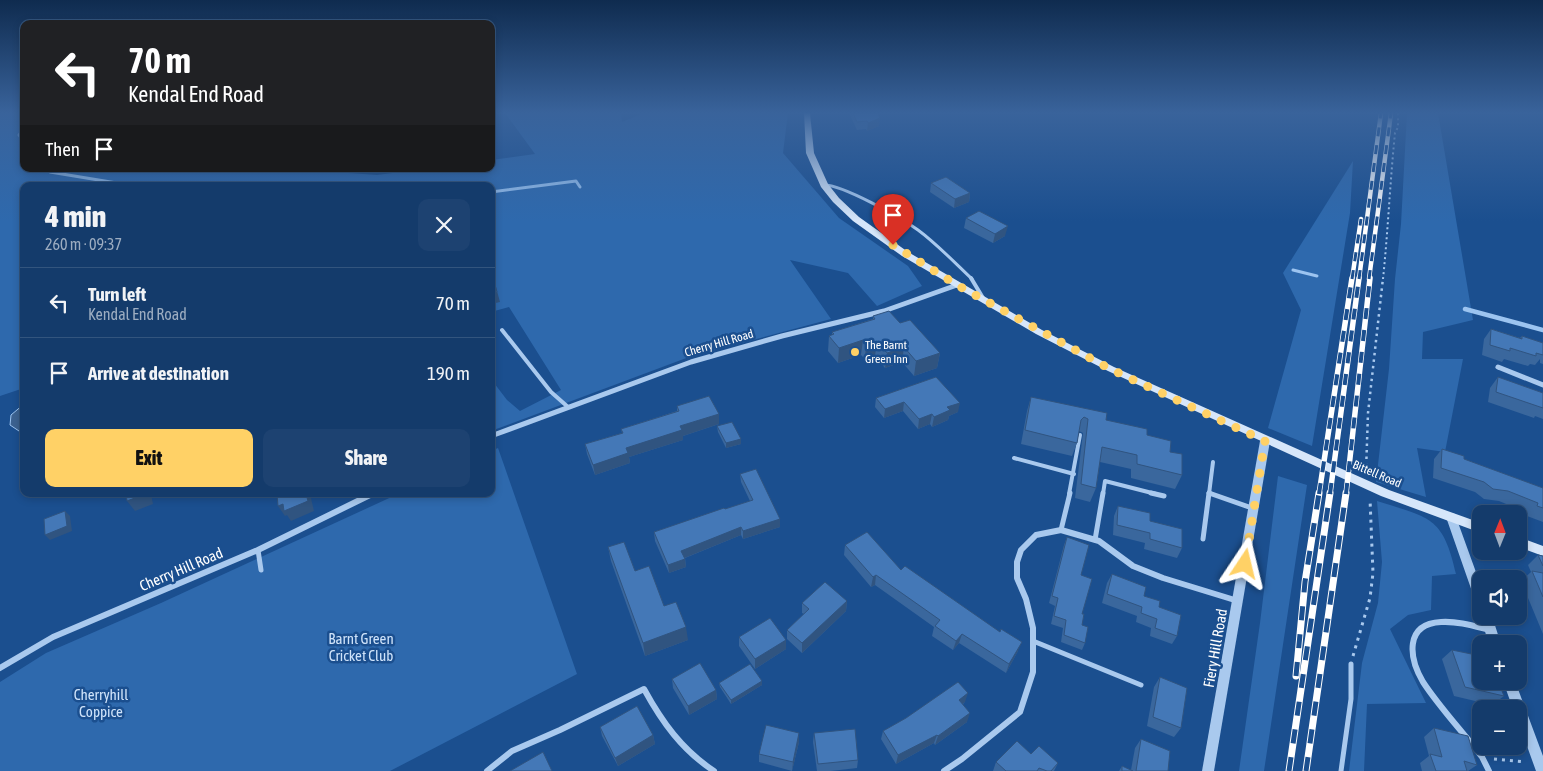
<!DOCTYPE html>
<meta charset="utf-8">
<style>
body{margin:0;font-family:"Asap Condensed",sans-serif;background:#1d4271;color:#f1f3f6;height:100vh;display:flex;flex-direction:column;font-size:19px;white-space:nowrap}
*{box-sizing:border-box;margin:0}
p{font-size:16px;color:#9dadc1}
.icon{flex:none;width:28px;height:28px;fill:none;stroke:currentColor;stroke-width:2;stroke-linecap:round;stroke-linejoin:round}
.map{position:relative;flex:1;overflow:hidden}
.drawer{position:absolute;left:20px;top:182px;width:475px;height:315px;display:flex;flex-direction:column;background:#143b6b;border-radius:10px;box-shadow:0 2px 8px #0003,0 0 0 1px #33557e}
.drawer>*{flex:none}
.hud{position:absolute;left:20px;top:20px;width:475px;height:152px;border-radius:10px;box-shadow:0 2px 8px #0003,0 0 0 1px #33557e;background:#202124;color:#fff;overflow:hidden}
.needle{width:32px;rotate:1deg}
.fabs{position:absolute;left:1472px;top:505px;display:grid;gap:10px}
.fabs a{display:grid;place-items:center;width:55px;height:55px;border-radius:10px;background:#143b6b;box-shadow:0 2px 8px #0003,0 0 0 1px #33557e;font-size:25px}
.pin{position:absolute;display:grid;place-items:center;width:42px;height:42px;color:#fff;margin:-51px -21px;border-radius:50% 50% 50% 0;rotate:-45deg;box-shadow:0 0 5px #0007}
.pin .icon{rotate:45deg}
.me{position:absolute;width:55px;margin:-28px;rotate:10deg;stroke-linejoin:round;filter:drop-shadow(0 0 4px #0008)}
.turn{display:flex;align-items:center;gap:18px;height:105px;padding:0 25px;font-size:22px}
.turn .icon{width:65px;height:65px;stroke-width:2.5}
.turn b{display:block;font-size:35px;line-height:42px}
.then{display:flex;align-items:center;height:48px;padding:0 25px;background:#0003;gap:10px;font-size:19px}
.round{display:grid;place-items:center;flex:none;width:52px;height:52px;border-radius:10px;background:#1d4271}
.summary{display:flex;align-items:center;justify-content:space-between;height:85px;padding:0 25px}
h1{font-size:30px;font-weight:800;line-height:38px}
.action{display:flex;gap:10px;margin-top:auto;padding:10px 25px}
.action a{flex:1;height:58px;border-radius:10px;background:#ffd166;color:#111;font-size:20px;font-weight:800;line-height:58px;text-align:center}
.action a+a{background:#1d4271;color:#f1f3f6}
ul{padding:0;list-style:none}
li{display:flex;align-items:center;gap:15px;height:70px;padding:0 25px;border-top:1px solid #33557e}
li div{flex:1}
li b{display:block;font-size:19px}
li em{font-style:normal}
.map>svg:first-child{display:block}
</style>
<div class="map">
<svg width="1543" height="771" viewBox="0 0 1543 771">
<rect width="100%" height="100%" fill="#1b4f8f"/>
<g fill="#2e69ad">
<polygon points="0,113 24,113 24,169 207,169 209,173 251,169 292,169 377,175 424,169 491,169 491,160 535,154 505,113 621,113 622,122 644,113 788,113 783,153 839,218 908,266 922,286 877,306 848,273 790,260 831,319 689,357 491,431 491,379 507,400 520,411 561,390 509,307 491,312 491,186 24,186 24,388 0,396"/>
<polygon points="1407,113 1438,113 1473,320 1423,332 1422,359 1463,359 1445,452 1417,448 1426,497 1376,482 1389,369 1395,279 1401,224"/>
<polygon points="1353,161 1350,213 1312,446 1268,428 1301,310 1283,273"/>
<polygon points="498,448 577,674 390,771 0,771 0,682 46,653 161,603 398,494 491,494 491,451"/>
<polygon points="1278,476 1307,485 1264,771 1239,771 1260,623"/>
<path d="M1377,501C1430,518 1443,516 1456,574L1432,576L1431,610L1408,615L1390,629L1426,703L1367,704L1364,771H1349L1362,663L1378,603L1382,562Z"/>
</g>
<polygon fill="#3c6290" stroke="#9cc4f0" points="24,404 24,430 22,433 10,425 11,415"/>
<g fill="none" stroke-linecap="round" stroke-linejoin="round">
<g stroke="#9cc4f0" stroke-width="3">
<polyline points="24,129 19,135 24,141"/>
<polyline points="47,169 50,172 135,186"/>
<polyline points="491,192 576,181 580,187"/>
<polyline points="1293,270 1317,276"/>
</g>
<polyline stroke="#9cc4f0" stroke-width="4.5" points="1465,309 1543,330"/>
<path stroke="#a9c9ee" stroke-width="2" stroke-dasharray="2 3" stroke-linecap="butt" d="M1383,279C1388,231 1390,182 1395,133L1398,127V113"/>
<polyline stroke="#a9c9ee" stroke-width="2.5" stroke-dasharray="2.5 4" stroke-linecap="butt" points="1366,472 1368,413 1383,278"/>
<g stroke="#a9c9ee" stroke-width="3" stroke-dasharray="3 5" stroke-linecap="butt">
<polyline points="1353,656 1370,598 1373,573 1370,499"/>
<polyline points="1494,759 1525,762"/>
</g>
<path stroke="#a9c9ee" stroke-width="3" d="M824,185C843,185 900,217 918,230C937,244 955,263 972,279"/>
<g stroke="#a9c9ee" stroke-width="4">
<polyline points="971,278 983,298"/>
<polyline points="502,330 551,392 568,407"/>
<polyline points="1014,458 1074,474"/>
<polyline points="1209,493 1212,494"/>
<polyline points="1069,494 1080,435"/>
<polyline points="1103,494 1105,481 1156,494"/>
<polyline points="1209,494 1213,462"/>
</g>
<g stroke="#a9c9ee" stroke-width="5">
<polyline points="1151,493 1164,496"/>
<polyline points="1209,493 1252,508"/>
<polyline points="1061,530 1070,493"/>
<polyline points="1203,539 1209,493"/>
<polyline points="1095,540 1103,493"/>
<polyline points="258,550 261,570"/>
<polyline points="1033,641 1141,685"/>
<polyline points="1341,771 1351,699 1351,664"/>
</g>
<g stroke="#a9c9ee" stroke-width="5">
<polyline points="1498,367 1543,385"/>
<polyline points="491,436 691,362 782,336 884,311 957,285"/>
</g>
<g stroke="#a9c9ee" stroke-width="6">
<polyline points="0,668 53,637 258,550 372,494"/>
<path d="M487,771L512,751L560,730L644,689C662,722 682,750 714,771"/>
<polyline points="944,771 962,759 1020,712 1033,672 1033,628 1026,599 1017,578 1017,562 1021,550 1036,535 1061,530 1099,541 1133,566 1163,578 1238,601"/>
<path d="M1489,771L1482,757C1463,732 1440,708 1423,682C1409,658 1404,624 1441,622C1458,621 1474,626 1490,630"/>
</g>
<g fill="#a9c9ee" fill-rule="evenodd">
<polygon points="1265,438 1268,439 1270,441 1214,771 1202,771 1260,441 1262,439"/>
<polygon points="1451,513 1455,514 1456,517 1481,586 1481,605 1477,603 1475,600 1446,517 1447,514"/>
<polygon points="1481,614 1481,616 1492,616 1501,644 1489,644 1480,616"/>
<polygon points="1503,681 1515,681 1543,756 1543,771 1536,771 1519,724 1519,709 1513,709"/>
</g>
<g fill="#d6e6fa" fill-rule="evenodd">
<polygon points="804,113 810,113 814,153 828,184 839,198 859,217 908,252 1042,330 1114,367 1389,490 1481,523 1481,533 1381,496 1108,371 1036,334 902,256 853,221 833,202 821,187 806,153"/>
<polygon points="1519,537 1543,546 1543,556 1519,547"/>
</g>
<g stroke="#fff" stroke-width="4.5">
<g id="rail-far2">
<polyline points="1352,279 1361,219"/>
<polyline points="1359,279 1381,113"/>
<polyline points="1369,279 1391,113"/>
</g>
</g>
<g stroke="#fff" stroke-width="5.5">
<g id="rail-far1">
<polyline points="1319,494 1352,278"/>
<polyline points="1330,494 1359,278"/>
<polyline points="1346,494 1370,278"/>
</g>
</g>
<g stroke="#fff" stroke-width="7">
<g id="rail">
<polyline points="1296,676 1305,582 1319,493"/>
<polyline points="1289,771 1330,493"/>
<polyline points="1306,771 1346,493"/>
</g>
</g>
<use href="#rail-far2" stroke="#1b4f8f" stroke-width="3" stroke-dasharray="9" stroke-linecap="butt"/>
<use href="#rail-far1" stroke="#1b4f8f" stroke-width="4" stroke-dasharray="11" stroke-linecap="butt"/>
<use href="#rail" stroke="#1b4f8f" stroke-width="5" stroke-dasharray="14" stroke-linecap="butt"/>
</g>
<g fill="#3a679d">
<polygon points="849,113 878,113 879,126 867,131 866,129 857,130"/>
<polygon points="931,183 970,193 969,202 954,208 930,192"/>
<polygon points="966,218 1005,236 993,243 964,228"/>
<polygon points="873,316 900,323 940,353 937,368 914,376 902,362 885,368 875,356 865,359 861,355 838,363 828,351 829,336 832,335 832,332 873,319"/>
<polygon points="1491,329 1520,338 1522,336 1543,343 1543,364 1540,363 1540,359 1535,365 1530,364 1528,366 1504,359 1502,362 1482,355 1484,339"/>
<polygon points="936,377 958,412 949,416 948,420 932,427 930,424 918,429 903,411 884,418 875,407 876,398"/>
<polygon points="1498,377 1543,393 1543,419 1535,416 1534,418 1488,402 1490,388"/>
<polygon points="1031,397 1106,420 1147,435 1170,452 1182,475 1175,489 1131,478 1131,469 1100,462 1096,488 1090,502 1075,498 1083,433 1079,431 1077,443 1072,456 1021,444 1027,411"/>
<polygon points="677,406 719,414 719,424 683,436 683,440 629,457 630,463 595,475 587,454 585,444 622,433 621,429 677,411"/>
<polygon points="717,426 741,444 726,448 718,432"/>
<polygon points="1442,449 1464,459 1543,488 1543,522 1527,516 1528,513 1499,501 1484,499 1475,492 1433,478 1434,459"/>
<polygon points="740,474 780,519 780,527 743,539 741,535 685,558 686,567 669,573 655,541 654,532 750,501 741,482"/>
<polygon points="1118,506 1150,521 1182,548 1177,558 1144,549 1145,543 1113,535 1114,516"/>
<polygon points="1067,537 1081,575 1082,625 1085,643 1082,650 1061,642 1063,628 1051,624 1055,606 1049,603 1064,545"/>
<polygon points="845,545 901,570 1018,651 1006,673 959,643 953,650 932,636 934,627 875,585 871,587 844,555"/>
<polygon points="608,547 635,571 688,640 645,656 611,561"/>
<polygon points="1538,555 1543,556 1543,634 1521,581 1531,572 1528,565"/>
<polygon points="1112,574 1144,596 1159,607 1177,636 1172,644 1150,636 1151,628 1136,622 1137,616 1102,603 1107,583"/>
<polygon points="847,601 846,611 802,653 787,639 787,630 804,614 802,613 802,603"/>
<polygon points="739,637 786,649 755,669 739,646"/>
<polygon points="1452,650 1504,696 1492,705 1454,696 1442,659"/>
<polygon points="1160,677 1181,728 1174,737 1147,726 1154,687"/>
<polygon points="672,679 716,690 717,699 689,715 673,688"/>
<polygon points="719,683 762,685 731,704 720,687"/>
<polygon points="965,702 963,704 967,722 935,745 934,743 896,764 881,739 883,731"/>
<polygon points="600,727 653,735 655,744 618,766 602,736"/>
<polygon points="1434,728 1477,765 1468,771 1422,771 1420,763 1429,756 1424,737"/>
<polygon points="814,733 858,760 857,768 831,771 817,771 813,742"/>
<polygon points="1141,739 1168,771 1119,771 1122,766 1131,770 1135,748"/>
<polygon points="799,742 792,771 759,762 759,754"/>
<polygon points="1031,754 1058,763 1054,771 993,771 996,762"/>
</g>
<g fill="#305480">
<polygon points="880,118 879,126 867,131 868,123"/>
<polygon points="970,193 969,202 954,208 955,199"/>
<polygon points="1008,226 1005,236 993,243 995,234"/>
<polygon points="491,269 500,302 491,304"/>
<polygon points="863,340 861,355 838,363 839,348"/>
<polygon points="877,341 875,356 865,359 866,344"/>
<polygon points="904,347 902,362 885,368 887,353"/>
<polygon points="940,353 937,368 914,376 916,361"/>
<polygon points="904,402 903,411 884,418 885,409"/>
<polygon points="960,403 958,412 949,416 948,420 932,427 934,417 947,407"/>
<polygon points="719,414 719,424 683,436 683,440 629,457 630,463 595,475 593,465 626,448 680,426"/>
<polygon points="932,414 930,424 918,429 919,419"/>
<polygon points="741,439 741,444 726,448 726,443"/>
<polygon points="145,494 151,494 153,504 135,511 127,501"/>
<polygon points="306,494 310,494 314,511 291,521 287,515 285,516 278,506"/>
<polygon points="65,511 70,516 72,531 50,540 45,535"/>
<polygon points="780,519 780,527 743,539 743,531"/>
<polygon points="741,527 741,535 682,559 681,551"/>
<polygon points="685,559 686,567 669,573 668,565"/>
<polygon points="876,575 875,585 871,587 873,577"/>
<polygon points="847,601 846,611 802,653 802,643"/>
<polygon points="686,627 688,640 645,656 643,643"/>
<polygon points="962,634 959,643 953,650 956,641"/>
<polygon points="786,640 786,649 755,669 755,659"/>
<polygon points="1022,642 1018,651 1006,673 1009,664"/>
<polygon points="762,681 762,685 731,704 731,700"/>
<polygon points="716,690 717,699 689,715 688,706"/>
<polygon points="968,693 965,702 956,709 959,700"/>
<polygon points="970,713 967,722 935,745 938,736"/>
<polygon points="799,733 799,742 792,771 793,762"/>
<polygon points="653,735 655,744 618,766 615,758"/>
<polygon points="937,735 934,743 896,764 898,755"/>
</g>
<g fill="#4478b7" stroke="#305480">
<polygon points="853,113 878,113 880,118 868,123 867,121 857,122"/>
<polygon points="946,177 970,193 955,199 931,183"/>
<polygon points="979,211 1008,226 995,234 966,218"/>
<polygon points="491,270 497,292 491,294"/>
<polygon points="889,311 900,323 910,320 940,353 916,361 904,347 887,353 877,341 866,344 863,340 839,348 829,336 834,334 832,332 875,319 873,316"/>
<polygon points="1491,329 1522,339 1522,336 1543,343 1543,355 1536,353 1536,356 1510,348 1510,351 1490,345"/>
<polygon points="936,377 960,403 947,407 950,410 934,417 932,414 919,419 904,402 885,409 876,398"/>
<polygon points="1498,377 1543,393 1543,408 1496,392"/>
<polygon points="709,396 719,414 680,426 682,430 626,448 628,453 593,465 585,444 623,433 621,429 679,411 677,406"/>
<polygon points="1031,397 1107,413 1106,420 1147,429 1147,435 1171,441 1170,452 1182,454 1182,475 1137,464 1137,455 1102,447 1096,488 1081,484 1088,419 1084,417 1081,420 1077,443 1025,430"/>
<polygon points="732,422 741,439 726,443 717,426"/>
<polygon points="1442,449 1464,456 1464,459 1543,488 1543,508 1537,506 1538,503 1508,491 1493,489 1484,482 1441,468"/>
<polygon points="756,469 780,519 743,531 741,527 681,551 685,559 668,565 654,532 724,508 725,509 753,500 740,474"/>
<polygon points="126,494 145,494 127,501"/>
<polygon points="277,494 306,494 308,501 284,511 283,504 278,506"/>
<polygon points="1118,506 1150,513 1150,521 1182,529 1182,548 1150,539 1150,533 1117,525"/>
<polygon points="65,511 67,526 45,535 44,519"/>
<polygon points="867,532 901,570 905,566 1000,632 1001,629 1022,642 1009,664 962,634 956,641 935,626 940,620 876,575 873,577 845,545"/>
<polygon points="1067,537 1089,545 1081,575 1092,579 1082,614 1084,614 1082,625 1088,627 1085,643 1064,635 1066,620 1054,616 1058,598 1052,596"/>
<polygon points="624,542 635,571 649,566 664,606 676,602 686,627 643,643 608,547"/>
<polygon points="1538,555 1543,556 1543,566"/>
<polygon points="1532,571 1543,573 1543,597"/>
<polygon points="1112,574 1146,587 1144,596 1160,601 1159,607 1181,615 1177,636 1155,628 1157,619 1141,613 1142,607 1107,594"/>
<polygon points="825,582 847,601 802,643 787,630 809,609 802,603"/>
<polygon points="770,618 786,640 755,659 739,637"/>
<polygon points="1452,650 1481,656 1481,681 1498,681 1504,696 1465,687"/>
<polygon points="700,663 716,690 688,706 672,679"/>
<polygon points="750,664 762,681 731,700 719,683"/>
<polygon points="1160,677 1187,688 1181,728 1153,717"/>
<polygon points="958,682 968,693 959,700 970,713 938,736 937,735 898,755 883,731 906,718"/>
<polygon points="637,706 653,735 615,758 600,727"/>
<polygon points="766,725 799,733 793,762 759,754"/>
<polygon points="1434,728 1468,736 1477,765 1464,761 1467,771 1436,771 1430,754 1442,757"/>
<polygon points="855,729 858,760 818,764 814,733"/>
<polygon points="1141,739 1170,751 1168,771 1136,771"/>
<polygon points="1017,741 1031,754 1039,746 1058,763 1051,771 1047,771 1039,768 1037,771 1006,771 996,762"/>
<polygon points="543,752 552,771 510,771"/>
<polygon points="1122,766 1133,771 1122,771"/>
</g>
<linearGradient id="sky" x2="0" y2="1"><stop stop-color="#0f2b4f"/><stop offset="0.51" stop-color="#39639b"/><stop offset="1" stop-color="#39639b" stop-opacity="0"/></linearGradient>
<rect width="1543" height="221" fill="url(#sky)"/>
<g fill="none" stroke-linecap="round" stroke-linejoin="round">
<polyline stroke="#ffd166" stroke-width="9" stroke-dasharray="0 16.2" points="893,245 957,285 1110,369 1265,441 1245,564"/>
</g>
<circle fill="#ffd166" stroke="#1b4f8f" stroke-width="2" cx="855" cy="352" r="5"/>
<g text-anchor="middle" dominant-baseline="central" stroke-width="5" stroke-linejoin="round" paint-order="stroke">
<g font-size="12" fill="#fff" stroke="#1b4f8f">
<text transform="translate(719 343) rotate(-16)">Cherry Hill Road</text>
<text transform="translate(1377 474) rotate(23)">Bittell Road</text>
</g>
<g font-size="12" fill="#fff" stroke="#1b4f8f" text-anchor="start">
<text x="865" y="345">The Barnt<tspan x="865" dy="14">Green Inn</tspan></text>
</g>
<g font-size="15" fill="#fff" stroke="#1b4f8f">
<text transform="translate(181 569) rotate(-23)">Cherry Hill Road</text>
<text transform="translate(1215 648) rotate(-80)">Fiery Hill Road</text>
</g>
<g font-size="15" fill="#cfe3fa" stroke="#1b4f8f">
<text x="361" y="638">Barnt Green<tspan x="361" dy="17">Cricket Club</tspan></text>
<text x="101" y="694">Cherryhill<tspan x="101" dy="17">Coppice</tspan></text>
</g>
</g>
</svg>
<div class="fabs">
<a><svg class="needle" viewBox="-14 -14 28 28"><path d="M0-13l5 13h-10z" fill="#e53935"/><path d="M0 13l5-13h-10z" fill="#9dadc1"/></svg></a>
<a><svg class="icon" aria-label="sound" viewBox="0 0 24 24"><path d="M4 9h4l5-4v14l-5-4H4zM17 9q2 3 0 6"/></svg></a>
<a>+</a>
<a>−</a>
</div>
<div class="pin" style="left:893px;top:245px;background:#d93025"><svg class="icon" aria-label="arrive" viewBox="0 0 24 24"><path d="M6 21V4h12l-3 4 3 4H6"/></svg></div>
<svg class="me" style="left:1245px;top:564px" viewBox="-20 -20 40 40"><path d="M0-17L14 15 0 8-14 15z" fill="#ffd166" stroke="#fff" stroke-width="4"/></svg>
<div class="hud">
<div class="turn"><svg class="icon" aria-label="left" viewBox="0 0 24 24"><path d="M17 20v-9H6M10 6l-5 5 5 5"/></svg><div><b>70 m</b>Kendal End Road</div></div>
<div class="then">Then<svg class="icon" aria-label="arrive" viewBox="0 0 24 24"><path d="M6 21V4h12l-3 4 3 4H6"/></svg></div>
</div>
<section class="drawer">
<div class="summary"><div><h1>4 min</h1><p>260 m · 09:37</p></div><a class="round"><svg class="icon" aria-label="close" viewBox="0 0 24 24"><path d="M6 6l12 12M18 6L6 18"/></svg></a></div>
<ul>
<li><svg class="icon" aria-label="left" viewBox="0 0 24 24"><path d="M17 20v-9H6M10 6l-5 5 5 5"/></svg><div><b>Turn left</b><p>Kendal End Road</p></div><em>70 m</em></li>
<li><svg class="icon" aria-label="arrive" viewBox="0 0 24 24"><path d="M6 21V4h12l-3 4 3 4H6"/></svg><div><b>Arrive at destination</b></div><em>190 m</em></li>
</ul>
<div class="action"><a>Exit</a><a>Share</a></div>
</section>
</div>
